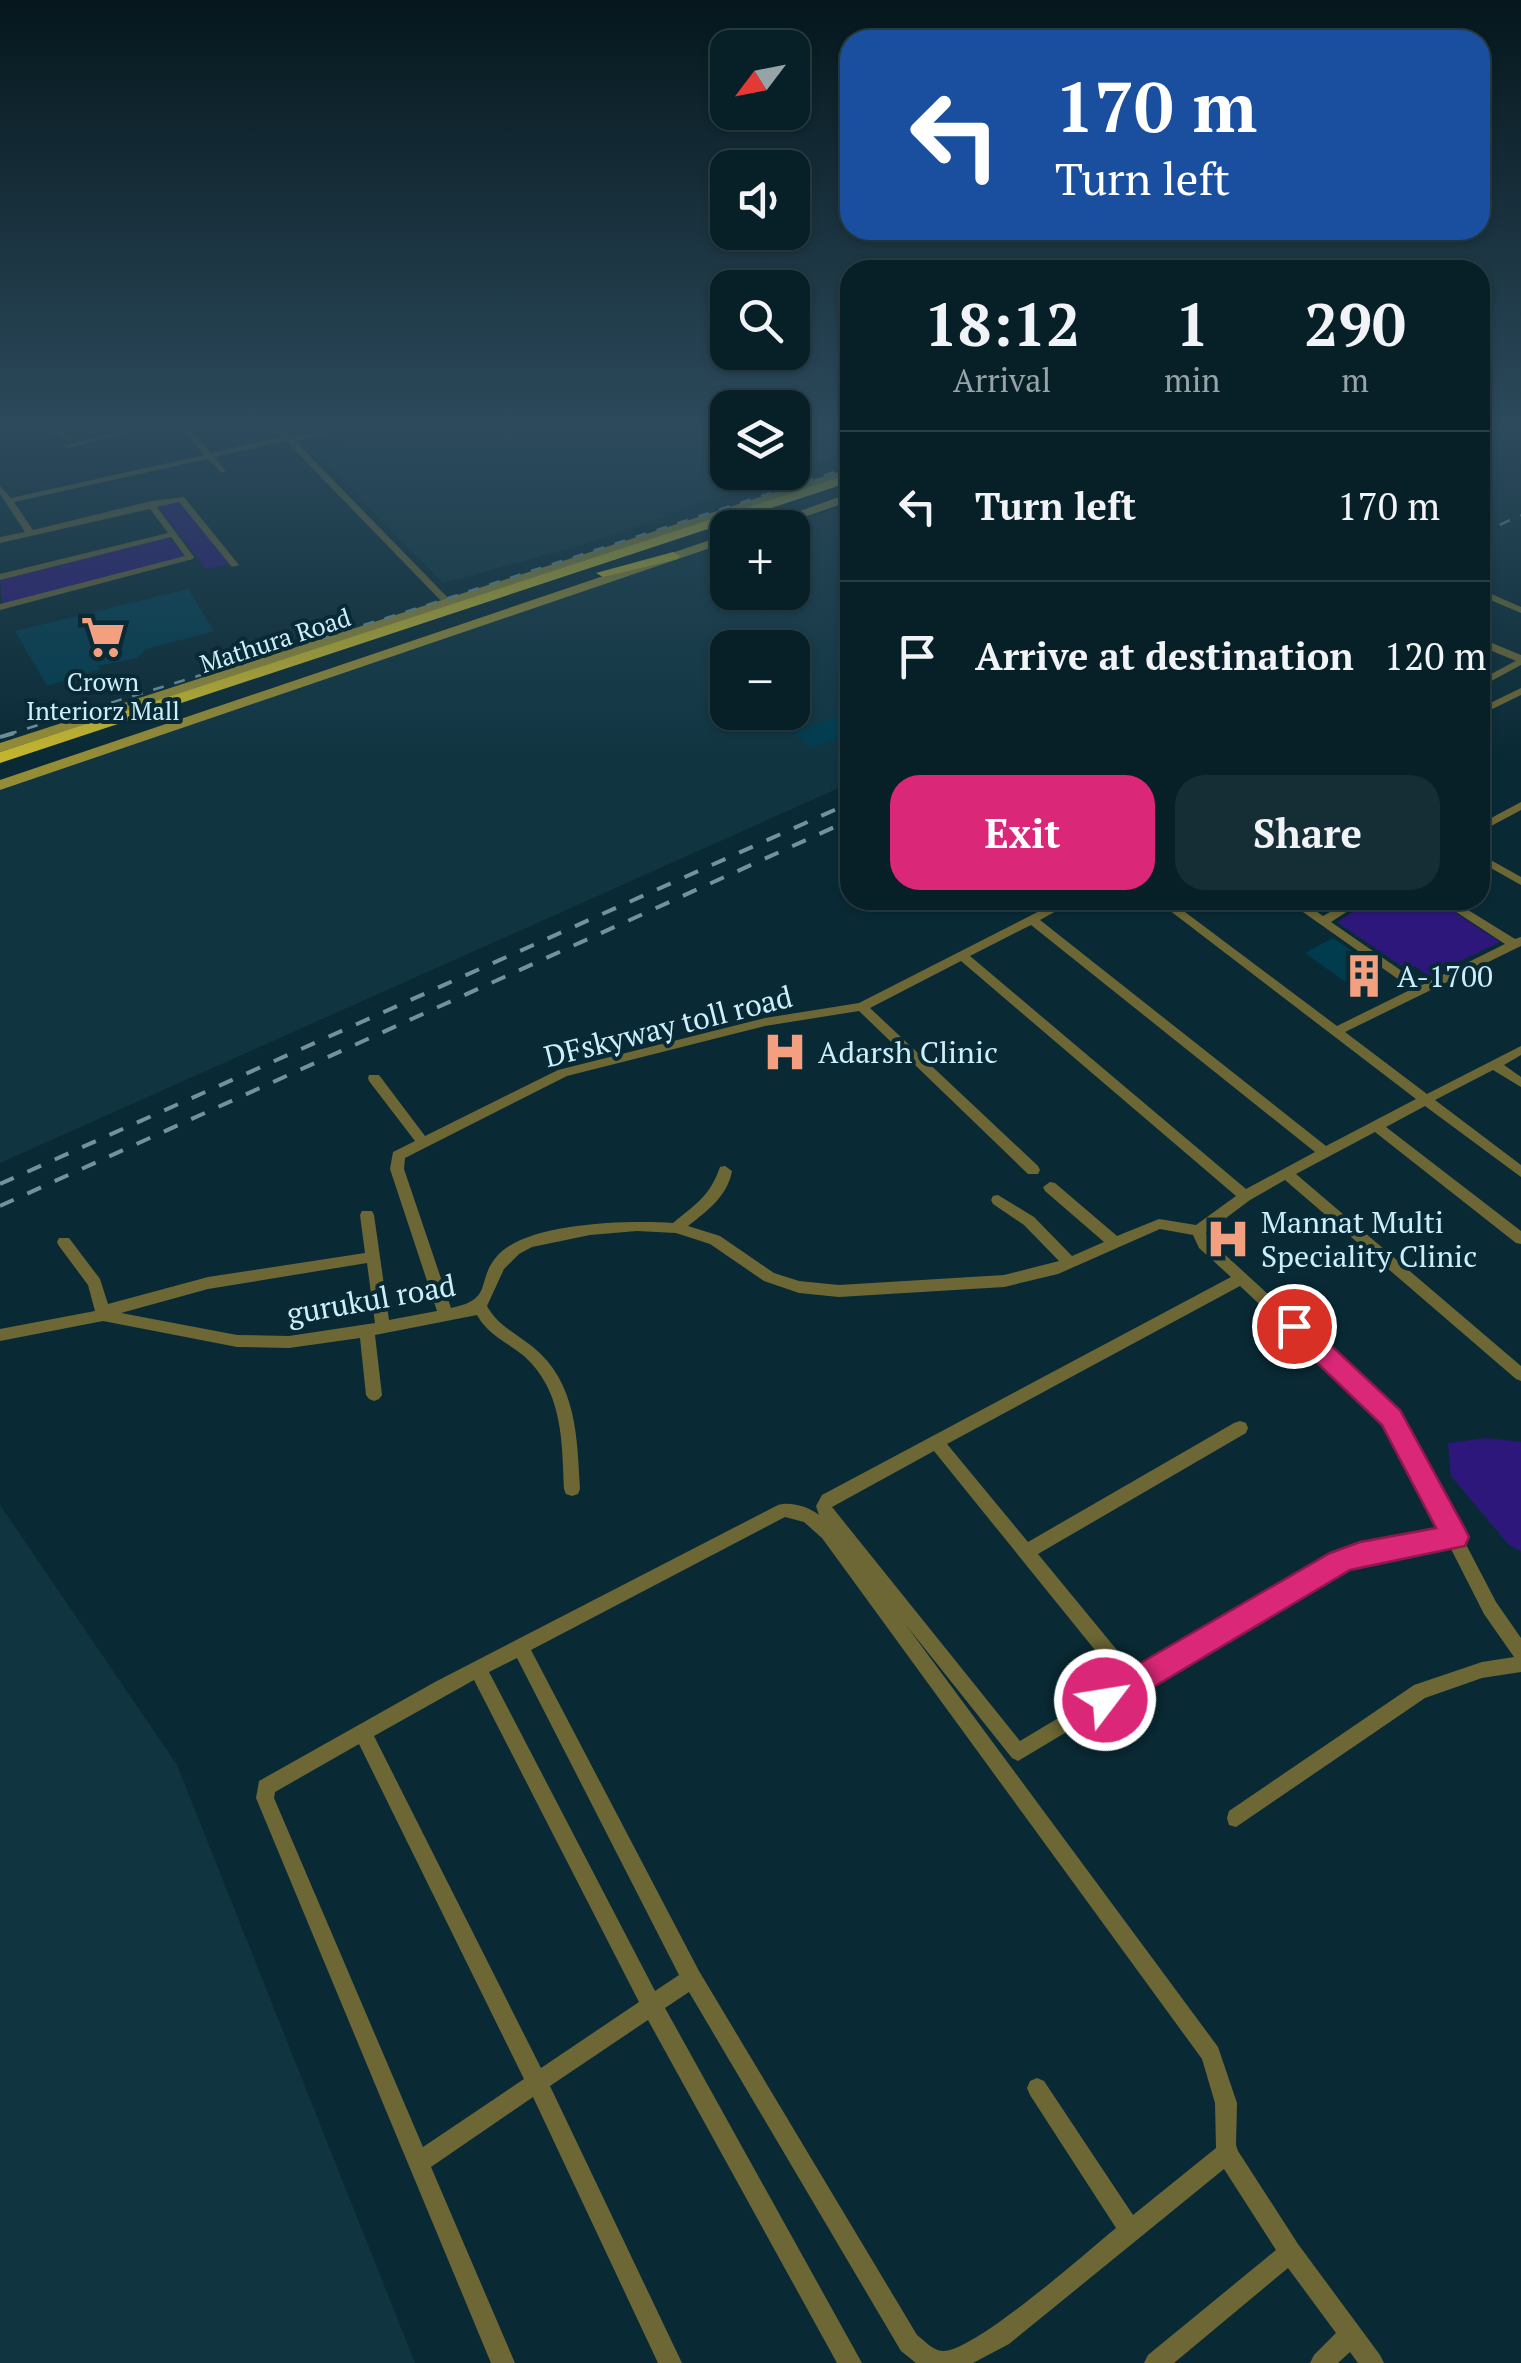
<!DOCTYPE html>
<meta charset="utf-8">
<style>
body{margin:0;font-family:"PT Serif",serif;background:#152d34;color:#f1f3f6;height:100vh;display:flex;flex-direction:column;font-size:38px;white-space:nowrap}
*{box-sizing:border-box;margin:0}
p{font-size:32px;color:#98a3a8}
.icon{flex:none;width:55px;height:55px;fill:none;stroke:currentColor;stroke-width:2;stroke-linecap:round;stroke-linejoin:round}
.map{position:relative;flex:1;overflow:hidden}
.sheet{position:absolute;left:840px;top:260px;width:650px;height:650px;display:flex;flex-direction:column;background:#072028;border-radius:30px;box-shadow:0 2px 8px #0004,0 0 0 2px #283e45}
.sheet>*{flex:none}
.hud{position:absolute;left:840px;top:30px;width:650px;height:210px;border-radius:30px;box-shadow:0 2px 8px #0004,0 0 0 2px #283e45;background:#1a4fa0;color:#fff;overflow:hidden}
.needle{width:65px;rotate:238deg}
.fabs{position:absolute;left:710px;top:30px;display:grid;gap:20px}
.fabs a{display:grid;place-items:center;width:100px;height:100px;border-radius:20px;background:#072028;box-shadow:0 2px 8px #0004,0 0 0 2px #283e45;font-size:50px}
.pin{position:absolute;display:grid;place-items:center;width:85px;height:85px;color:#fff;margin:-42px;border:5px solid #fff;border-radius:50%;box-shadow:0 2px 10px #0007}
.me{position:absolute;width:110px;margin:-55px;rotate:59deg;stroke-linejoin:round;filter:drop-shadow(0 0 8px #0008)}
.turn{display:flex;align-items:center;gap:35px;height:210px;padding:0 50px;font-size:45px}
.turn .icon{width:130px;height:130px;stroke-width:2.5}
.turn b{display:block;font-size:70px;line-height:85px}
.eta{display:flex;justify-content:space-evenly;align-items:center;height:170px;text-align:center}
.eta b{font-size:60px;font-weight:700;line-height:70px}
.primary-button{display:flex;gap:20px;margin-top:auto;padding:20px 50px}
.primary-button a{flex:1;height:115px;border-radius:30px;background:#db2777;color:#fff;font-size:40px;font-weight:700;line-height:115px;text-align:center}
.primary-button a+a{background:#152d34;color:#f1f3f6}
ul{padding:0;list-style:none}
li{display:flex;align-items:center;gap:30px;height:150px;padding:0 50px;border-top:2px solid #283e45}
li div{flex:1}
li b{display:block;font-size:38px}
li em{font-style:normal}
.map>svg:first-child{display:block}
</style>
<div class="map">
<svg width="1521" height="2363" viewBox="0 0 1521 2363">
<rect width="100%" height="100%" fill="#092a35"/>
<g fill="#103541" fill-rule="evenodd">
<polygon points="415,428 727,428 728,472 788,473 582,545 443,583 313,451"/>
<polygon points="792,428 850,428 850,453 793,471"/>
<path d="M850,504V783L0,1163V782L278,687L727,544L728,592H792V528L777,527ZM728,648H792V712H728Z"/>
<polygon points="0,1505 177,1765 415,2363 0,2363"/>
</g>
<g fill="#2e177b">
<polygon points="178,501 230,564 206,569 158,506"/>
<polygon points="169,537 186,557 3,605 0,580"/>
<polygon points="1372,900 1436,900 1500,942 1429,976 1415,966 1407,970 1337,922"/>
<polygon points="1487,1438 1521,1442 1521,1551 1509,1545 1451,1476 1448,1443"/>
</g>
<g fill="#003c4e">
<polygon points="188,589 214,631 146,649 137,658 97,666 102,669 47,686 15,631"/>
<polygon points="838,716 850,725 850,735 813,748 793,733"/>
<polygon points="1333,938 1384,974 1354,988 1305,953"/>
</g>
<g fill="none" stroke-linecap="round" stroke-linejoin="round">
<g fill="#6d6735" fill-rule="evenodd">
<polygon points="45,428 54,428 74,439 67,441"/>
<polygon points="134,428 146,428 68,448 64,446"/>
<polygon points="181,428 189,428 211,453 282,437 274,428 282,428 291,437 337,428 351,428 295,441 454,604 446,606 286,441 214,457 226,471 222,473 207,459 14,502 33,530 151,501 184,497 239,565 232,567 179,502 157,507 194,557 193,559 0,610 0,604 185,556 171,537 0,580 0,574 168,533 150,509 0,543 0,537 25,532 0,494 0,486 11,498 204,455"/>
<polygon points="1481,592 1487,592 1521,607 1521,613 1481,596"/>
<polygon points="1521,658 1521,665 1480,687 1480,680"/>
<polygon points="1521,688 1521,695 1480,715 1480,708"/>
<polygon points="1521,802 1521,810 1480,832 1480,824"/>
<polygon points="1480,854 1521,877 1521,885 1480,862"/>
<path d="M1061,900H1076L1040,920L1326,1146L1416,1099L1156,900H1169L1337,1026L1412,989L1286,900H1300L1323,916L1351,900H1365L1331,922L1422,985L1505,944L1438,900H1452L1515,939L1521,937V946L1345,1032L1427,1094L1521,1046V1055L1504,1065L1521,1077V1087L1493,1070L1435,1100L1521,1165V1177L1425,1106L1386,1127L1521,1231V1244L1516,1243L1375,1132L1296,1174L1521,1366V1381L1516,1379L1285,1180L1250,1200L1206,1233L1210,1241L1397,1412L1496,1602L1521,1638V1672L1482,1678L1425,1698L1236,1827L1229,1825L1227,1818L1229,1811L1414,1685L1482,1662L1514,1657L1484,1614L1449,1545L1362,1561L1329,1575L1018,1761L1012,1758L906,1625L1218,2047L1237,2103L1236,2145L1238,2151L1298,2244L1380,2355L1384,2363H1358L1350,2352L1338,2363H1310L1314,2355L1336,2333L1288,2268L1174,2363H1144L1148,2355L1276,2250L1224,2169L1009,2344L973,2363H916L901,2351L689,1992L665,2008L862,2363H837L648,2020L550,2086L682,2363H658L533,2097L431,2167L515,2363H491L256,1798L259,1781L435,1682L778,1505C790,1501 810,1507 819,1515L816,1506L822,1495L1231,1277L1199,1248L1193,1235L1160,1229L1058,1274L1004,1287L839,1297L799,1293L764,1281L710,1244L676,1233L637,1231L590,1235L532,1247L519,1254L504,1269L487,1306C498,1326 516,1333 533,1347C577,1383 577,1437 580,1489L578,1494L572,1496L566,1494L564,1489C562,1441 563,1391 524,1356C507,1342 488,1335 477,1315L375,1335L382,1395L379,1399L374,1401L369,1399L366,1395L360,1338L289,1348L237,1347L103,1321L0,1341V1329L95,1311L88,1285L59,1246L57,1242L59,1238H69L100,1279L108,1304L208,1277L365,1253L360,1215L362,1211H372L374,1215L389,1320L437,1311L390,1169L393,1152L415,1141L369,1081L368,1078L369,1075H379L425,1136L558,1070L765,1018L859,1003ZM1031,925L1315,1152L1246,1189L970,956ZM961,961L1236,1196L1196,1225L1159,1219L1117,1236L1055,1183L1050,1182L1043,1187L1045,1191L1104,1242L1072,1256L1034,1217L998,1195L993,1196L991,1200L993,1204L1024,1225L1059,1261L1004,1275L839,1285L799,1281L774,1273L720,1236L688,1226C707,1211 727,1197 732,1171L725,1166L720,1167C710,1196 696,1204 673,1223C631,1220 530,1222 499,1254C474,1280 496,1299 451,1308L404,1169L405,1158L567,1076L765,1026L859,1011L1028,1174H1038L1040,1170L1038,1166L870,1008ZM367,1263L375,1323L289,1336L237,1335L121,1313L208,1289ZM1240,1286L1385,1422L1442,1532L1360,1547L1317,1565L1135,1672L1038,1554L1246,1433L1248,1428L1246,1423L1240,1421L1234,1423L1028,1542L947,1444ZM934,1451L1120,1681L1020,1741L832,1507ZM785,1517L804,1522L822,1538L1202,2059L1215,2103L1216,2148L1133,2215L1044,2081L1037,2078L1030,2081L1027,2088L1030,2095L1116,2228C1087,2252 975,2351 943,2351C933,2351 925,2341 917,2335L699,1971L531,1650ZM517,1658L679,1975L655,1991L489,1672ZM474,1680L639,2002L541,2068L374,1736ZM359,1744L524,2079L423,2147L274,1798L275,1792Z"/>
</g>
<polygon fill="#6d6735" fill-rule="evenodd" points="1480,638 1521,655 1521,663 1480,646"/>
<g fill="#958c36" fill-rule="evenodd">
<polygon points="850,468 850,476 0,752 0,743"/>
<polygon points="850,493 850,501 773,528 753,528"/>
<polygon points="728,534 728,542 0,790 0,780"/>
</g>
<g fill="#c3b530" fill-rule="evenodd">
<polygon points="850,474 850,482 0,763 0,752"/>
<polygon points="673,552 680,556 678,559 603,577 596,573"/>
</g>
<g stroke="#70939f" stroke-width="2.5" stroke-dasharray="11 11" stroke-linecap="butt">
<polyline points="1480,534 1521,515"/>
<polyline points="6,735 396,615 850,467"/>
</g>
<g stroke="#70939f" stroke-width="4" stroke-dasharray="15 15" stroke-linecap="butt">
<polyline points="0,737 14,733"/>
<polyline points="0,1184 850,803"/>
<polyline points="0,1206 850,820"/>
</g>
</g>
<linearGradient id="sky" x2="0" y2="1"><stop stop-color="#05171d"/><stop offset="0.56" stop-color="#2c4a5c"/><stop offset="1" stop-color="#2c4a5c" stop-opacity="0"/></linearGradient>
<rect width="1521" height="759" fill="url(#sky)"/>
<polygon fill="#db2777" stroke="#8e194d" stroke-width="2.5" points="1294,1316 1303,1319 1400,1410 1465,1529 1469,1537 1465,1546 1350,1570 1115,1710 1105,1714 1094,1710 1090,1700 1094,1690 1330,1553 1360,1542 1436,1528 1382,1425 1286,1333 1282,1326 1286,1319"/>
<defs>
<g id="supermarket-bare" transform="scale(3.45)"><path d="M-6-5.5h2.5l.6 2H6L4.5 2H-2.5L-4.4-4H-6ZM-1.5 3.2a1.3 1.3 0 1 0 .1 0ZM3 3.2a1.3 1.3 0 1 0 .1 0Z" fill="#f2a07f" stroke="#092a35" stroke-width="2.5" paint-order="stroke"/></g>
<g id="building-bare" transform="scale(3.45)"><path d="M-4-6H4V6H1V3H-1V6H-4ZM-2.5-4.3h1.7v1.8h-1.7ZM.8-4.3h1.7v1.8H.8ZM-2.5-1h1.7V.8h-1.7ZM.8-1h1.7V.8H.8Z" fill="#f2a07f" stroke="#092a35" stroke-width="2.5" paint-order="stroke"/></g>
<g id="hospital-bare" transform="scale(3.45)"><path d="M-5-5h3v3.5h4V-5h3V5h-3V1.5h-4V5h-3Z" fill="#f2a07f" stroke="#092a35" stroke-width="2.5" paint-order="stroke"/></g>
</defs>
<g fill-rule="evenodd">
<use href="#supermarket-bare" x="103" y="637"/>
<use href="#building-bare" x="1364" y="976"/>
<use href="#hospital-bare" x="785" y="1052"/>
<use href="#hospital-bare" x="1228" y="1239"/>
</g>
<g text-anchor="middle" dominant-baseline="central" stroke-width="8" stroke-linejoin="round" paint-order="stroke">
<g font-size="25" fill="#cbeffd" stroke="#092a35">
<text transform="translate(275 640) rotate(-18)">Mathura Road</text>
</g>
<g font-size="25" fill="#cbeffd" stroke="#092a35">
<text x="103" y="681">Crown<tspan x="103" dy="29">Interiorz Mall</tspan></text>
</g>
<g font-size="30" fill="#cbeffd" stroke="#092a35" text-anchor="start">
<text x="1397" y="976">A-1700</text>
<text x="818" y="1052">Adarsh Clinic</text>
<text x="1261" y="1222">Mannat Multi<tspan x="1261" dy="34">Speciality Clinic</tspan></text>
</g>
<g font-size="30" fill="#cbeffd" stroke="#092a35">
<text transform="translate(668 1026) rotate(-14)">DFskyway toll road</text>
<text transform="translate(371 1299) rotate(-10)">gurukul road</text>
</g>
</g>
</svg>
<div class="fabs">
<a><svg class="needle" viewBox="-14 -14 28 28"><path d="M0-13l5 13h-10z" fill="#e53935"/><path d="M0 13l5-13h-10z" fill="#98a3a8"/></svg></a>
<a><svg class="icon" aria-label="sound" viewBox="0 0 24 24"><path d="M4 9h4l5-4v14l-5-4H4zM17 9q2 3 0 6"/></svg></a>
<a><svg class="icon" aria-label="search" viewBox="0 0 24 24"><circle cx="10" cy="10" r="6"/><path d="M15 15l6 6"/></svg></a>
<a><svg class="icon" aria-label="layers" viewBox="0 0 24 24"><path d="M12 4l9 5-9 5-9-5zM3 14l9 5 9-5"/></svg></a>
<a>+</a>
<a>−</a>
</div>
<div class="pin" style="left:1294px;top:1326px;background:#d93025"><svg class="icon" aria-label="arrive" viewBox="0 0 24 24"><path d="M6 21V4h12l-3 4 3 4H6"/></svg></div>
<svg class="me" style="left:1105px;top:1700px" viewBox="-20 -20 40 40"><circle r="17" fill="#db2777" stroke="#fff" stroke-width="3"/><path d="M0-11L8 9 0 5-8 9z" fill="#fff"/></svg>
<div class="hud">
<div class="turn"><svg class="icon" aria-label="left" viewBox="0 0 24 24"><path d="M17 20v-9H6M10 6l-5 5 5 5"/></svg><div><b>170 m</b>Turn left</div></div>
</div>
<section class="sheet">
<div class="eta">
<div><b>18:12</b><p>Arrival</p></div>
<div><b>1</b><p>min</p></div>
<div><b>290</b><p>m</p></div>
</div>
<ul>
<li><svg class="icon" aria-label="left" viewBox="0 0 24 24"><path d="M17 20v-9H6M10 6l-5 5 5 5"/></svg><div><b>Turn left</b></div><em>170 m</em></li>
<li><svg class="icon" aria-label="arrive" viewBox="0 0 24 24"><path d="M6 21V4h12l-3 4 3 4H6"/></svg><div><b>Arrive at destination</b></div><em>120 m</em></li>
</ul>
<div class="primary-button"><a>Exit</a><a>Share</a></div>
</section>
</div>
